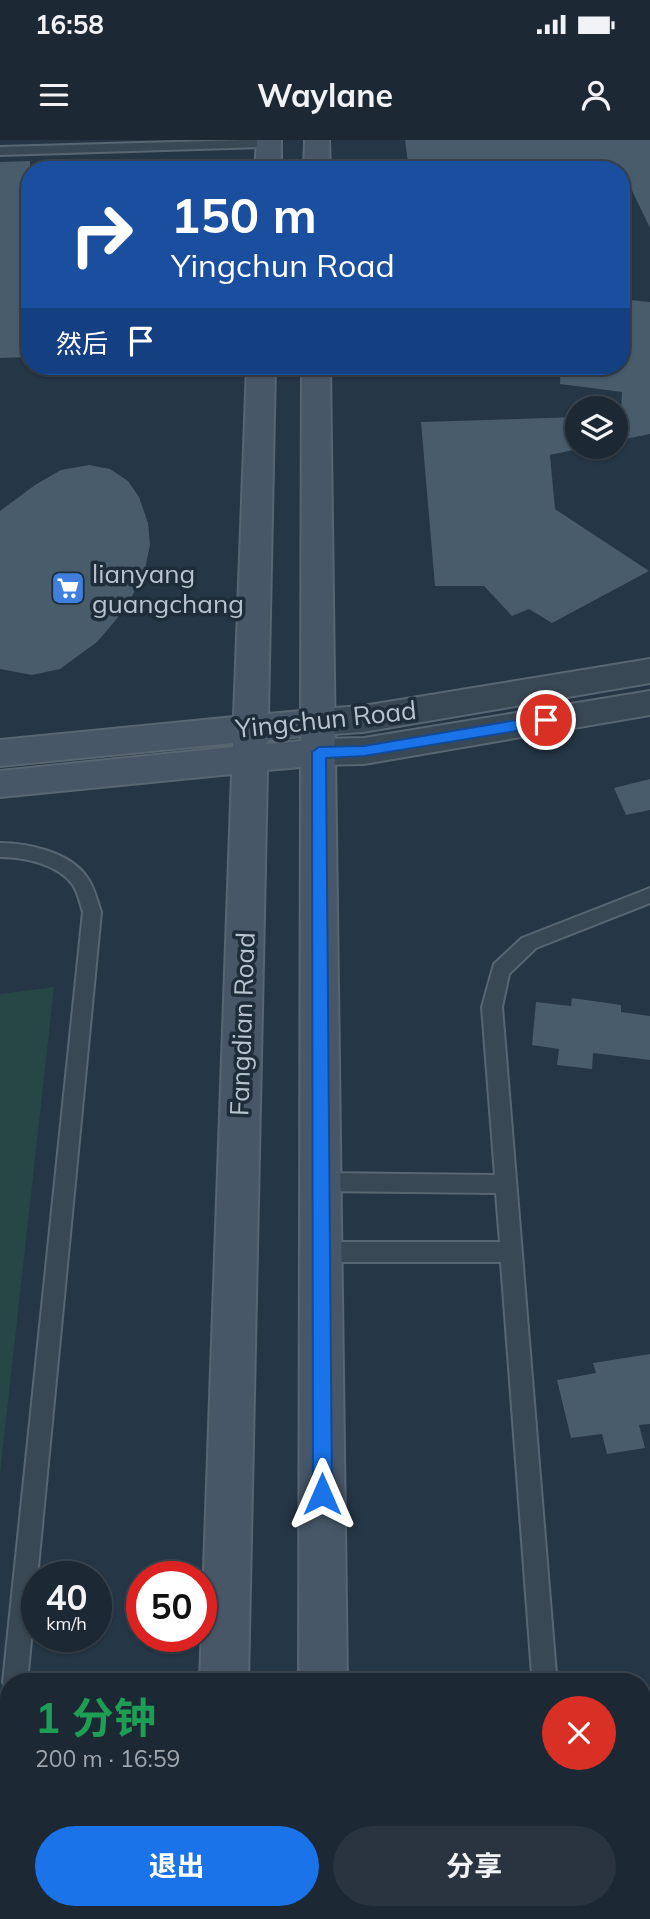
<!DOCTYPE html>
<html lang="zh">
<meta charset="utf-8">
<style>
body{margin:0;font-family:Mulish,"Noto Sans SC",sans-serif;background:#293440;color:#f1f3f6;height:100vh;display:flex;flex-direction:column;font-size:26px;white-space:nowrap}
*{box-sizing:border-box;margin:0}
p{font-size:23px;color:#a0a6ac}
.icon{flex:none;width:38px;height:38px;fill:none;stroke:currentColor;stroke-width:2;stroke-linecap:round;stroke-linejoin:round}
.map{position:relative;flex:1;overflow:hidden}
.sheet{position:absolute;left:0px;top:1533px;width:651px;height:247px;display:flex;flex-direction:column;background:#1c2834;border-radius:28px 28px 0 0;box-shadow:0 2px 5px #0004,0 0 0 2px #3a444f}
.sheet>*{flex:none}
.guide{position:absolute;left:21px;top:21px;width:609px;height:214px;border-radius:28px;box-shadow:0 2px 5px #0004,0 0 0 2px #3a444f;background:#1a4fa0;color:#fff;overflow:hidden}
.controls{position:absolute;left:565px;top:256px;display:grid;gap:14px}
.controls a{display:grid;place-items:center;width:63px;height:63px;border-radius:50%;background:#1c2834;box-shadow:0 2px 5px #0004,0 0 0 2px #3a444f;font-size:35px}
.speed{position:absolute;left:21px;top:1421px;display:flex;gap:14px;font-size:35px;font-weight:700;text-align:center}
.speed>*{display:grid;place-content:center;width:91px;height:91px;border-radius:50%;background:#1c2834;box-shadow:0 2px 5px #0004,0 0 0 2px #3a444f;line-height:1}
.speed small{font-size:18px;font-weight:400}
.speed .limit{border:10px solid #d22;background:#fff;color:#111}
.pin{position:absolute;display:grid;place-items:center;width:60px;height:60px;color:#fff;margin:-30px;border:4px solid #fff;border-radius:50%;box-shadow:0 2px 7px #0007}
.me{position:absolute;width:77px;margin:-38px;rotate:0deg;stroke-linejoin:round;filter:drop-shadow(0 0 5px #0008)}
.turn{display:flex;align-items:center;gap:24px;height:147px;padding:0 35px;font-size:32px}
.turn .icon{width:91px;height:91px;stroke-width:2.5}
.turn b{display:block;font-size:49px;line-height:60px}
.then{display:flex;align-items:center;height:66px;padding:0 35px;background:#0003;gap:14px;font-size:26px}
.round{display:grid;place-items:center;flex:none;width:74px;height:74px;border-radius:37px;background:#293440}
.overview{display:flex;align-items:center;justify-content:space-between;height:119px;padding:0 35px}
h1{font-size:42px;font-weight:700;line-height:52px;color:#1e9e55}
.primary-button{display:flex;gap:14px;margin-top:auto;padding:14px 35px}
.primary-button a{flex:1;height:80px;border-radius:42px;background:#1a73e8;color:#fff;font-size:28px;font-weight:700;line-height:80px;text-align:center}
.primary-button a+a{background:#293440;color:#f1f3f6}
.status{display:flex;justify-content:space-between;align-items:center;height:49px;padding:0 35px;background:#1c2834;direction:ltr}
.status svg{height:19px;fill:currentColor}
header{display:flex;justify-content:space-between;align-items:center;height:91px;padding:0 35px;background:#1c2834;font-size:32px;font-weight:700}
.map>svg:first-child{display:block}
</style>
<div class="status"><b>16:58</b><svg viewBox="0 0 49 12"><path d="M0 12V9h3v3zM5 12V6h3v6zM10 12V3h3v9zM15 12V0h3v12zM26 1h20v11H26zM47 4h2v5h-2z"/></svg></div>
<header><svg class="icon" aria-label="menu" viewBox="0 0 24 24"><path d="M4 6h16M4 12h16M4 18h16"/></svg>Waylane<svg class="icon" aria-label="person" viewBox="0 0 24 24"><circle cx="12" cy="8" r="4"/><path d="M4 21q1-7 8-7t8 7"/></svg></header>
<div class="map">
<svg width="650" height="1779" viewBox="0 0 650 1779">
<rect width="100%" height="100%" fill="#253646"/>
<polygon fill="#274646" points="54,847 0,1334 0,854"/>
<g fill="#485c6c">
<polygon points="405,0 650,0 650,88 622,30 409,30"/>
<polygon points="30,21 30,217 0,218 0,22"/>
<polygon points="621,159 650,162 650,294 616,301 616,276 621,275 622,252 560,244 561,226 621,226"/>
<polygon points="578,277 578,306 592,306 550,315 555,369 649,431 552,483 529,469 512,476 484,446 435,446 421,282"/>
<polygon points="89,325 110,329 128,341 139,357 148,383 150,405 145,429 127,467 97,502 60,529 32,535 0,529 0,371 35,345 61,330"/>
<polygon points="650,639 650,670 626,675 614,648"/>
<polygon points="572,858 621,865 621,872 650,876 650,920 593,913 592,929 557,925 559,909 532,905 536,862 571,866"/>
<polygon points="650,1214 650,1284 639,1285 645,1308 607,1314 602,1294 571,1298 557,1240 596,1233 593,1223"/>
</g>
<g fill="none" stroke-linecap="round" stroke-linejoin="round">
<g stroke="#586672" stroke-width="4">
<g id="lane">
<polygon points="244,0 271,0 274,3 268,7 0,15 0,7"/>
<path d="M0,703C27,703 69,712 86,736C94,746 97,760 101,772L27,1542H9V1552L3,1542L83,772C80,763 78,753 73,745C58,724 24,717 0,717Z"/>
<polygon points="650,748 650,763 536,808 509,834 502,867 556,1534 559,1542 535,1542 532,1534 501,1122 321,1122 314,1119 311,1112 314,1105 321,1102 500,1102 496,1053 321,1051 314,1049 311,1042 314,1035 321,1033 495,1035 482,867 494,824 522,798"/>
<polygon points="9,1595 9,1704 0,1708 0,1599"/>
<polygon points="642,1620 650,1622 650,1648 642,1645"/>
</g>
</g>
<g stroke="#586672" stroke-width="4">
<g id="street">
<polygon points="650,519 650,543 363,592 318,595 306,591 301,582 306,573 318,569 363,566"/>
<polygon points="650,551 650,575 364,624 319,625 307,621 302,612 307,603 319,599 364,598"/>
</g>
</g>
<g stroke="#586672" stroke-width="4">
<g id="secondary">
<polygon points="257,0 281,0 281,30 255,30"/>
<polygon points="305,0 329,0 330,30 304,30"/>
<path d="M247,226H275L268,574L301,571L302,226H330L347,1542H299L301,627L267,630L248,1542H200L232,634L0,657V631L233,607V603L0,626V600L234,577ZM301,596V601L267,604L268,600Z"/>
<rect x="192" y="1771" width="52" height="8"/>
<rect x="299" y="1771" width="52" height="8"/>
</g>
</g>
<use href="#lane" fill="#394855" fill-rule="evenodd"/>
<use href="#street" fill="#394855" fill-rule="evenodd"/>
<use href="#secondary" fill="#475768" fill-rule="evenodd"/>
</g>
<polygon fill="#1a73e8" stroke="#114b97" stroke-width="2" points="546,575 553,580 546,586 364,616 326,618 332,1354 329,1360 322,1363 315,1360 313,1354 312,612 319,607 364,606"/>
<defs>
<g id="supermarket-square" transform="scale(1.75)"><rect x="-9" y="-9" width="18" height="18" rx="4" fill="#3f7fe0" stroke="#1e2d3a"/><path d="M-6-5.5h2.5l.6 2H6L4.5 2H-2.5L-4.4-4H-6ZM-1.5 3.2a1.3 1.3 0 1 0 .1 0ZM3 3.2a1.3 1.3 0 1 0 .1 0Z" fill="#fff"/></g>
</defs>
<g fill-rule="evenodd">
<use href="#supermarket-square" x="68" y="448"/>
</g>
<g text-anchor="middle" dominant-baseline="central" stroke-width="7" stroke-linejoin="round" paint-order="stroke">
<g font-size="26" fill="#b7c3ce" stroke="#1e2d3a" text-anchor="start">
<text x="92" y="433">lianyang<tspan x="92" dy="30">guangchang</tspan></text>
</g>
<g font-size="26" fill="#b7c3ce" stroke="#1e2d3a">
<text transform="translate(326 579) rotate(-6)">Yingchun Road</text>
<text transform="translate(242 884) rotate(-88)">Fangdian Road</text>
</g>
</g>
</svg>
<div class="controls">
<a><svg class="icon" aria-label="layers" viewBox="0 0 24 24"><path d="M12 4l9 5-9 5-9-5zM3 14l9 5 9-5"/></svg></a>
</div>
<div class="speed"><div>40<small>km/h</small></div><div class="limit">50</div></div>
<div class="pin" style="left:546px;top:580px;background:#d93025"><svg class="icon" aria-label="arrive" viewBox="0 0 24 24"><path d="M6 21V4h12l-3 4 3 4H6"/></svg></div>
<svg class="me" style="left:322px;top:1354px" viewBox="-20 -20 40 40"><path d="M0-17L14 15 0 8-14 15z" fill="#1a73e8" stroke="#fff" stroke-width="4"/></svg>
<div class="guide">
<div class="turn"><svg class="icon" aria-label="right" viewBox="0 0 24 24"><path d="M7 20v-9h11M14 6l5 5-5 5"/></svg><div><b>150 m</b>Yingchun Road</div></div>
<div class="then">然后<svg class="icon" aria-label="arrive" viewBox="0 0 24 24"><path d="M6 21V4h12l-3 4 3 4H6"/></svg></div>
</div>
<section class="sheet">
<div class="overview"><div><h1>1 分钟</h1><p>200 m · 16:59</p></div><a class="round" style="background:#d93025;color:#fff"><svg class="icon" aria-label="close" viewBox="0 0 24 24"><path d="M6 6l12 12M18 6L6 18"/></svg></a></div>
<div class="primary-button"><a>退出</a><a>分享</a></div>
</section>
</div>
